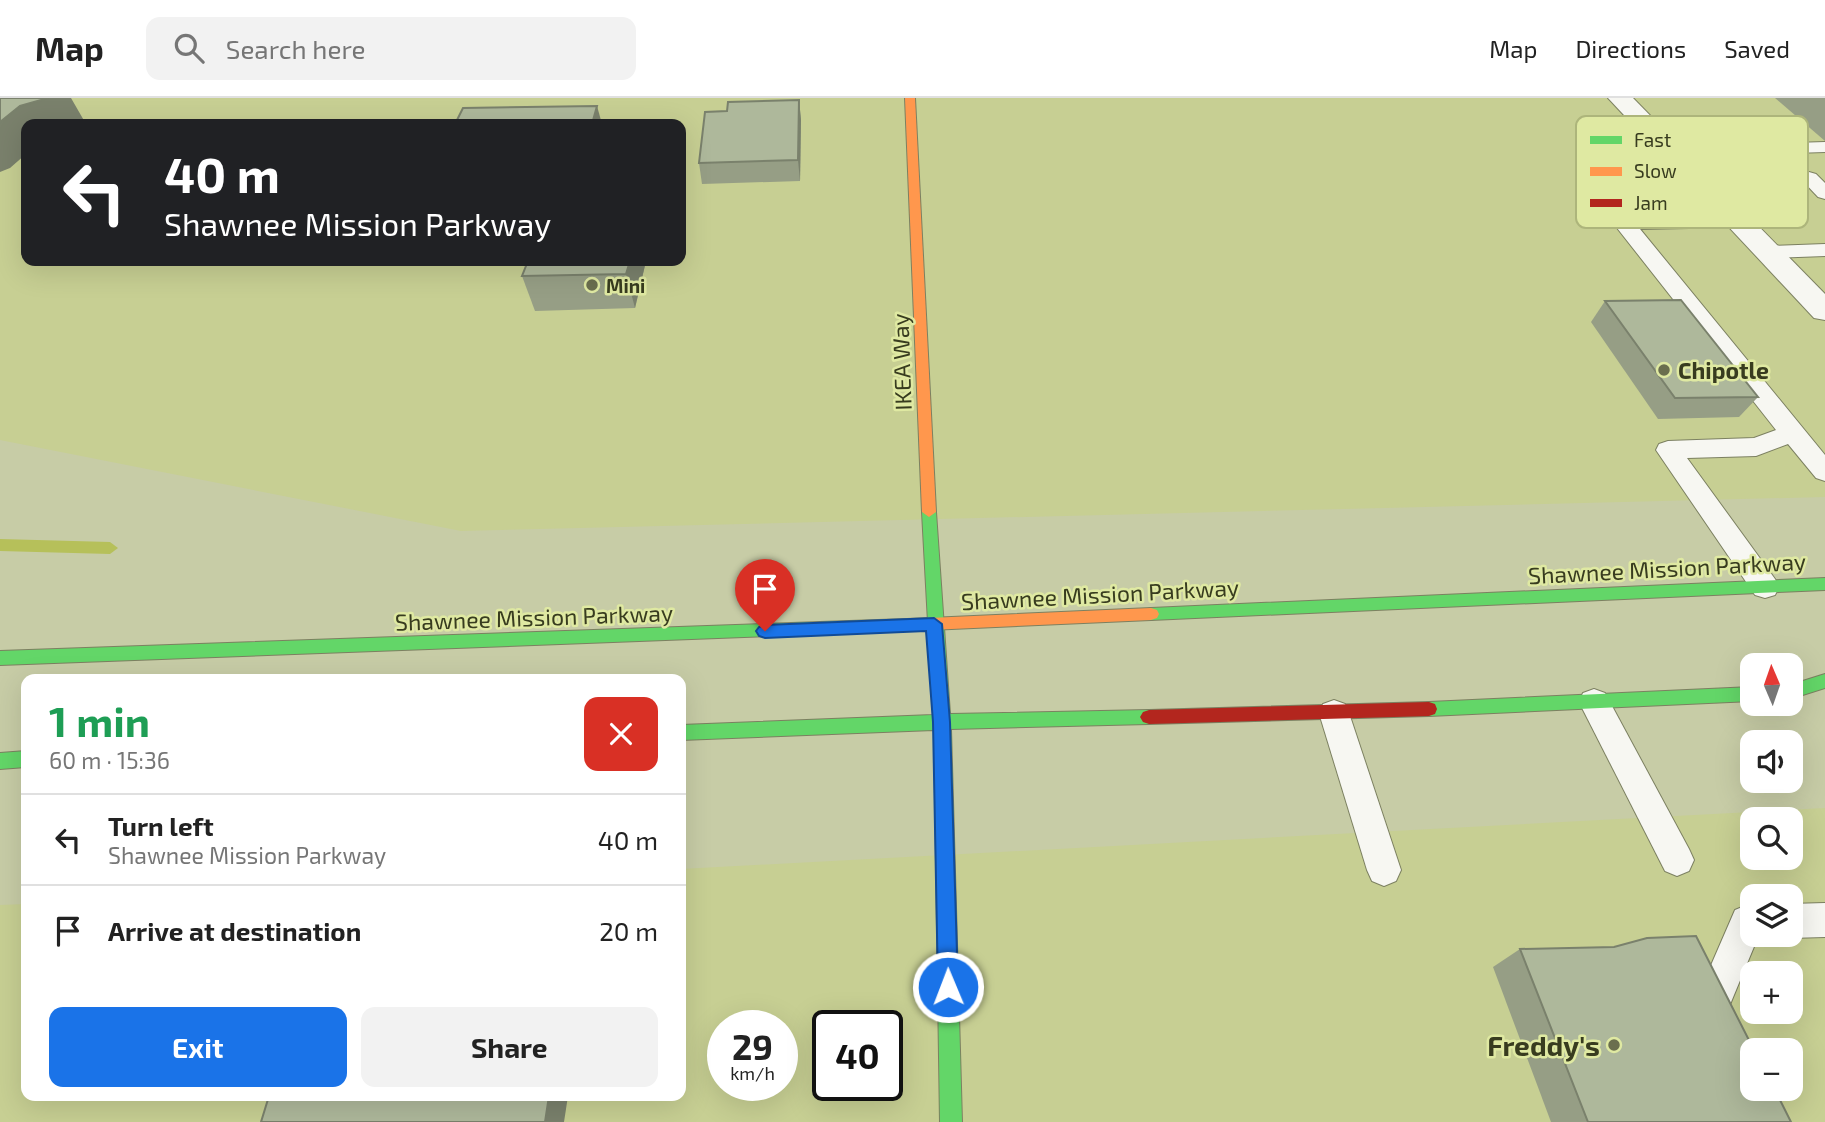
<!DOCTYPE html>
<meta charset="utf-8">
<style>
body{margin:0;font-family:"Exo 2",sans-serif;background:#f2f2f2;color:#222;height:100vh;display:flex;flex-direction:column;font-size:26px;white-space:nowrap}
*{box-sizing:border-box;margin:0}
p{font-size:23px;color:#767676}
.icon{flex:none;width:38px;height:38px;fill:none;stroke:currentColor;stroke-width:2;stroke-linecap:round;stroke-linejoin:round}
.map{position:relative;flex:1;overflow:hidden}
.details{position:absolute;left:21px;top:576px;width:665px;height:427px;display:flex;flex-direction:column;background:#fff;border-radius:14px;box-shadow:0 7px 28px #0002}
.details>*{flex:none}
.guide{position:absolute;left:21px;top:21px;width:665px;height:147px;border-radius:14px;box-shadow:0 7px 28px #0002;background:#202124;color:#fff;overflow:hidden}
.needle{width:46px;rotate:358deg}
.buttons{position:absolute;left:1740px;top:555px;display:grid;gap:14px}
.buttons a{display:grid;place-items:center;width:63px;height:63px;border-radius:14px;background:#fff;box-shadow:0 7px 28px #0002;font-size:35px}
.speed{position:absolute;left:707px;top:912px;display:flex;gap:14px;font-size:35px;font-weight:700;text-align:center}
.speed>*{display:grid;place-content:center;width:91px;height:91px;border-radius:50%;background:#fff;box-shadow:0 7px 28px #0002;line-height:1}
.speed small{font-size:18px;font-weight:400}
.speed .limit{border:4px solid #111;border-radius:10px;background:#fff;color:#111}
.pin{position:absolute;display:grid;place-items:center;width:60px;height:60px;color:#fff;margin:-72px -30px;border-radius:50% 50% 50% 0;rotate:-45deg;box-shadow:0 0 7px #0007}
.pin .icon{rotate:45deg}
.me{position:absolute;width:77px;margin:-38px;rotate:359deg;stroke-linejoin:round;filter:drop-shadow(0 0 5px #0008)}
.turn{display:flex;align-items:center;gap:24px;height:147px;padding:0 28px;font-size:32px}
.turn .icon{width:91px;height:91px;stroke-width:2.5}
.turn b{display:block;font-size:49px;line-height:60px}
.round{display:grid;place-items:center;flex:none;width:74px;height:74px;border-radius:14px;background:#f2f2f2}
.head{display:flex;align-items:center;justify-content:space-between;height:119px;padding:0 28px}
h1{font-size:42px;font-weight:700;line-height:52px;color:#1e9e55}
.button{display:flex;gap:14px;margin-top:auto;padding:14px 28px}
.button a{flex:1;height:80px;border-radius:14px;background:#1a73e8;color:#fff;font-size:28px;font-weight:700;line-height:80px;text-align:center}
.button a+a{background:#f2f2f2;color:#222}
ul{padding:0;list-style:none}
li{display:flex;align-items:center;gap:21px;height:91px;padding:0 28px;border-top:2px solid #e0e0e0}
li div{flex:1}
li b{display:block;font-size:26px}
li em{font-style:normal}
header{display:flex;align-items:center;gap:42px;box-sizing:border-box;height:98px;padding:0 35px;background:#fff;border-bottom:2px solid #e0e0e0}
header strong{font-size:33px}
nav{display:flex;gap:38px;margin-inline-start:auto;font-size:24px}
.search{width:490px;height:63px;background:#f2f2f2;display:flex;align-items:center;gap:18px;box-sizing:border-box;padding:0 24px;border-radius:14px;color:#767676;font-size:26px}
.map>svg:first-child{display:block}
</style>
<header>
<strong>Map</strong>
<div class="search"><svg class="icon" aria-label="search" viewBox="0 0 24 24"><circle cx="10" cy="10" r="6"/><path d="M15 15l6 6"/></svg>Search here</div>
<nav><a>Map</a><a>Directions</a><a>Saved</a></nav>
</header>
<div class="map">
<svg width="1825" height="1024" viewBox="0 0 1825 1024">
<rect width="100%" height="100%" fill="#c7cca6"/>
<g fill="#c7cf93" fill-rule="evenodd">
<path d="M0,0H1825V399L461,433L0,342ZM26,26H681V163H26Z"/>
<path d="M1825,710V1024H0V807L26,806V998H681V771ZM1752,721H1790V760H1752ZM1752,798H1790V836H1752ZM1752,875H1790V914H1752ZM723,928H782V987H723ZM828,928H887V987H828ZM1752,952H1790V990H1752Z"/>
</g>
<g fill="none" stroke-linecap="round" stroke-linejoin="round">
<polygon fill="#b6c05a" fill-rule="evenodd" points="0,441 110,444 118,450 110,456 0,453"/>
<g stroke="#7c8061" stroke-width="2">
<g id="lane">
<polygon points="1825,44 1825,54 1672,59 1663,54 1672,49"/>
<polygon points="1809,74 1816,76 1825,85 1825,101 1818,99 1800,80"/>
<polygon points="1591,78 1598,80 1630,119 1738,117 1745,119 1748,123 1745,127 1738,129 1640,131 1825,357 1825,383 1816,380 1788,346 1756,358 1687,360 1775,481 1779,489 1775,497 1765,500 1755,497 1656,352 1659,346 1668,343 1754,340 1776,332 1584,88 1582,84"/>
<polygon points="1825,146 1825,158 1768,160 1761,158 1758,154 1761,150 1768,148"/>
<polygon points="1594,591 1605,595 1689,751 1694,762 1689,773 1677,778 1665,773 1579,604 1583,595"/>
<polygon points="1334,602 1345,606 1349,615 1401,772 1396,783 1384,788 1372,783 1367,772 1319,615 1323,606"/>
<polygon points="1825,805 1825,839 1790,840 1781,836 1790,836 1790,806"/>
<polygon points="1747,807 1752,807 1752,836 1763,836 1758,839 1729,909 1733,920 1728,933 1715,938 1702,933 1692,911 1735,812"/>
</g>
</g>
<g stroke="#7c8061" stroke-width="2">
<polygon id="street" points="1608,0 1633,0 1825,196 1825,222 1814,220"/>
</g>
<g stroke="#7c8061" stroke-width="2">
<g id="fast">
<polygon points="929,409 936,414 950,616 1149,612 1155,614 1158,619 1155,624 1149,626 951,631 962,1024 940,1024 934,632 681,642 681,627 933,617 922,414"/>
<polygon points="1825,480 1825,492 1151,522 1145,520 1143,516 1145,512 1151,510"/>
<polygon points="907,521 913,522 915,527 913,532 907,533 0,567 0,553"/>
<polygon points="1825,576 1825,590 1790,601 1790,587"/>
<polygon points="1752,589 1752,603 1429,618 1423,616 1421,611 1423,606 1429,604"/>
<polygon points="26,653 26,669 0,671 0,655"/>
</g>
</g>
<g stroke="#7c8061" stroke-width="2">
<g id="slow">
<polygon points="905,0 915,0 936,414 929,419 922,414"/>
<polygon points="1151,510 1157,512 1159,516 1157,520 1151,522 907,533 901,532 899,527 901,522 907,521"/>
</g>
</g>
<g stroke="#7c8061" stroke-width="2">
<polygon id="jam" points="1429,604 1435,606 1437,611 1435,616 1429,618 1149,626 1143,624 1140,619 1143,614 1149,612"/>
</g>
<use href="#lane" fill="#f7f7f2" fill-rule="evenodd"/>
<use href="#street" fill="#f7f7f2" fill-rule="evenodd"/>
<use href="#fast" fill="#63d668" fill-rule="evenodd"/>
<use href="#slow" fill="#ff974d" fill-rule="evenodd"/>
<use href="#jam" fill="#b3261e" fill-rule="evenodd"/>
</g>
<g fill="#969e85">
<polygon points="1775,0 1825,0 1825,43"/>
<polygon points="799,2 801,22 800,83 702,86 699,65 727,13"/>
<polygon points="528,163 646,163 635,210 535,213 522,178"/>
<polygon points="1605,203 1758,299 1739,319 1658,321 1591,224"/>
<polygon points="1520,851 1791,1024 1551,1024 1493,869"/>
</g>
<g fill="#7a816c">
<polygon points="48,0 71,0 86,26 26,26 26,56 10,70 0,74 0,24 20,8"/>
<polygon points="799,2 801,22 800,83 798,62"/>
<polygon points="597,8 602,26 592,26"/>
<polygon points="630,163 646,163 635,210 626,176"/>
<polygon points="549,998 568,998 564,1024 545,1024"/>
</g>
<g fill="#aeb89b" stroke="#7a816c" stroke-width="2">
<polygon points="0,0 48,0 20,8 0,24"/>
<polygon points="799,2 798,62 699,65 705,14 727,13 728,4"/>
<polygon points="597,8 592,26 455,26 463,10"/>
<polygon points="528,163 630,163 626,176 522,178"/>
<polygon points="1681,202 1758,299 1675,300 1605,203"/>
<polygon points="1696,838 1754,952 1752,952 1752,990 1774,990 1791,1024 1588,1024 1520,851 1614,849 1647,840"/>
<polygon points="269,998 549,998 545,1024 261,1024"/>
</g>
<polygon fill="#1a73e8" stroke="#114b97" stroke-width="2" points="934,520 942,526 950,624 958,889 955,896 948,899 941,896 938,889 933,624 926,533 765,540 759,538 756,533 759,529 765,527"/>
<g fill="#6a6e4e" stroke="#dfe9a2" stroke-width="2.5">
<circle cx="592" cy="187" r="7"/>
<circle cx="1664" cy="272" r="7"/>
<circle cx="1614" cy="947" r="7"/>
</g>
<g text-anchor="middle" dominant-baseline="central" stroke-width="5" stroke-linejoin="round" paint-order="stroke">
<g font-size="19" font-weight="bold" fill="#383c1f" stroke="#dfe9a2" text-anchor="start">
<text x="606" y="187">Mini</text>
</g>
<g font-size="23" fill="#383c1f" stroke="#dfe9a2">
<text transform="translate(901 264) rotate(-92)">IKEA Way</text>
<text transform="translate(1667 470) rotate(-3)">Shawnee Mission Parkway</text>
<text transform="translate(1100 496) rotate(-3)">Shawnee Mission Parkway</text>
<text transform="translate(534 519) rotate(-2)">Shawnee Mission Parkway</text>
</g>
<g font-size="23" font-weight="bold" fill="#383c1f" stroke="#dfe9a2" text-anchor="start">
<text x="1678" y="272">Chipotle</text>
</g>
<g font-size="28" font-weight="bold" fill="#383c1f" stroke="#dfe9a2" text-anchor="end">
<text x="1600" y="947">Freddy's</text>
</g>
</g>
<rect x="1576" y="18" width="232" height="112" rx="10" fill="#dfe9a2" stroke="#adb57b" stroke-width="2"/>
<rect x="1590" y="38" width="32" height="8" fill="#63d668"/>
<rect x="1590" y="69" width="32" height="9" fill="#ff974d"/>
<rect x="1590" y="101" width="32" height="8" fill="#b3261e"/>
<g font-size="19" fill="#383c1f">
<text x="1634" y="49">Fast</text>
<text x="1634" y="80">Slow</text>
<text x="1634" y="112">Jam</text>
</g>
</svg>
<div class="buttons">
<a><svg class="needle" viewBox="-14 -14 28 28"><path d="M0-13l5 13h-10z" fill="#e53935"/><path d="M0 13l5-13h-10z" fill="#767676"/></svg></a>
<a><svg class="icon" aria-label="sound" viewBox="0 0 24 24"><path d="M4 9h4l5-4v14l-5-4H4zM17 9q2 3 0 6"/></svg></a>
<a><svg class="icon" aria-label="search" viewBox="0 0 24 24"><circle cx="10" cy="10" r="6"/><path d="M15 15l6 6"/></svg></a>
<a><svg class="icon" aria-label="layers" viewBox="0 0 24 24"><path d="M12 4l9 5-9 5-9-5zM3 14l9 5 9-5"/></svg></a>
<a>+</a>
<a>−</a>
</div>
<div class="speed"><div>29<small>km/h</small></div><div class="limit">40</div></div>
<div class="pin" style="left:765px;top:533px;background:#d93025"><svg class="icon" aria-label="arrive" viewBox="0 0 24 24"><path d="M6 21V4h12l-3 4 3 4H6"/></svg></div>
<svg class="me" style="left:948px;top:889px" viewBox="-20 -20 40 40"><circle r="17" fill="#1a73e8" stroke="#fff" stroke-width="3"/><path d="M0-11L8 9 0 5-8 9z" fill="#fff"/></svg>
<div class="guide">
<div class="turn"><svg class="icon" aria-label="left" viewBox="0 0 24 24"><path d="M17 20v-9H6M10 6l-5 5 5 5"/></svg><div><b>40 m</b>Shawnee Mission Parkway</div></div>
</div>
<section class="details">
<div class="head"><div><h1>1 min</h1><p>60 m · 15:36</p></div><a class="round" style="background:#d93025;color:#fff"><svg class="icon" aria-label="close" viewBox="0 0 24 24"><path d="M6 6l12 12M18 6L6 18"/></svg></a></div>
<ul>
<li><svg class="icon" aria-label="left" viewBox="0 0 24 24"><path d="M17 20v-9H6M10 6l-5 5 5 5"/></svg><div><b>Turn left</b><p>Shawnee Mission Parkway</p></div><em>40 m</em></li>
<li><svg class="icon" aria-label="arrive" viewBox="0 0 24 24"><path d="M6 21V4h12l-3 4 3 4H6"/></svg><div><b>Arrive at destination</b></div><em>20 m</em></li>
</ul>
<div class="button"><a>Exit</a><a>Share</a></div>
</section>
</div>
